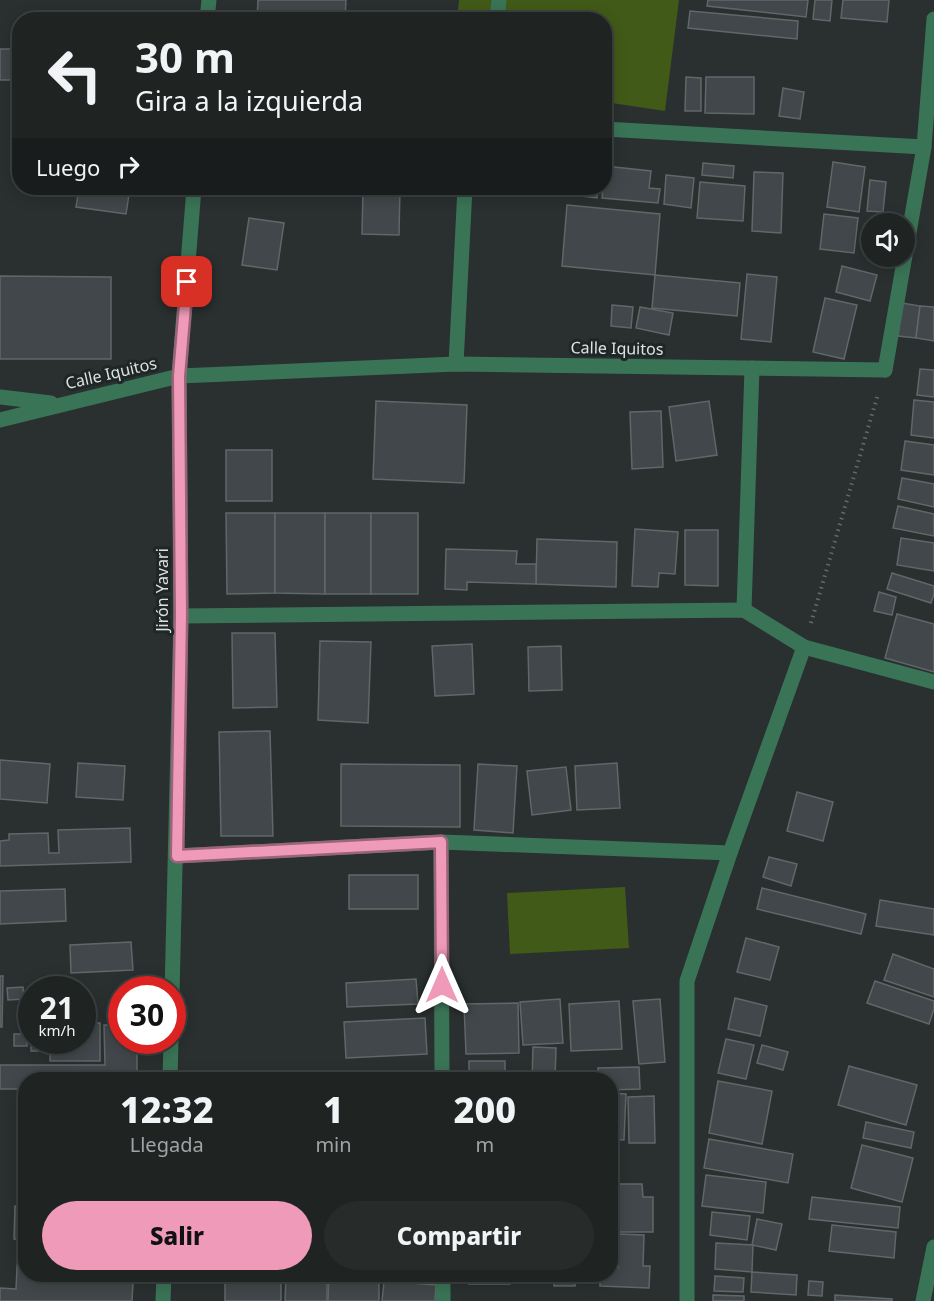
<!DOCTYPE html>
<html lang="es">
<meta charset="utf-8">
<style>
body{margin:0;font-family:"Noto Sans",sans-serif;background:#272c2b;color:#f1f3f6;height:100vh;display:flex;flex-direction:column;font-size:22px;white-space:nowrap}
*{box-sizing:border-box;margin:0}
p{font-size:20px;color:#a1a4a6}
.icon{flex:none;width:33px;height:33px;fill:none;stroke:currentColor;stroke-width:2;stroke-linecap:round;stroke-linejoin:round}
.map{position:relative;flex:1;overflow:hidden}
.details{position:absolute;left:18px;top:1072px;width:600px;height:210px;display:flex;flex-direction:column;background:#1f2423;border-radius:24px;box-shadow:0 3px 15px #0003,0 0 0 2px #3c4141}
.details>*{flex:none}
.hud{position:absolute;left:12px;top:12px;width:600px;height:183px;border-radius:24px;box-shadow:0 3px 15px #0003,0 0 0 2px #3c4141;background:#1f2423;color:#f1f3f6;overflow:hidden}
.fabs{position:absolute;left:861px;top:213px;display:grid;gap:12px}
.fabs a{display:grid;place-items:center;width:54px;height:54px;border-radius:50%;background:#1f2423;box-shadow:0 3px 15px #0003,0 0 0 2px #3c4141;font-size:30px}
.speed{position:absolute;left:18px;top:976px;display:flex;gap:12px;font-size:30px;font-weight:700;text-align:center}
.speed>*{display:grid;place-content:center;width:78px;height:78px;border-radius:50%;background:#1f2423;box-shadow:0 3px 15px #0003,0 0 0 2px #3c4141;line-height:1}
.speed small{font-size:15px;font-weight:400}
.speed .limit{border:9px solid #d22;background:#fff;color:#111}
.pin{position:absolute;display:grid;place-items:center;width:51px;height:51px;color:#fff;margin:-26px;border-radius:12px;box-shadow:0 3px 9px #0006}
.me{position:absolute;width:66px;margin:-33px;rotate:0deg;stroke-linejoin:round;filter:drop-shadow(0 0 4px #0008)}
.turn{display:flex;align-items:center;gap:21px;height:126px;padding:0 24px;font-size:27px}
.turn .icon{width:78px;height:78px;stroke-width:2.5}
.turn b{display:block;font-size:42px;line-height:51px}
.then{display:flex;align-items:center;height:57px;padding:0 24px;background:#0003;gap:12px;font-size:22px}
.eta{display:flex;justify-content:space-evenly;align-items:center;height:102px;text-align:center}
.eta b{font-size:36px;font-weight:800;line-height:42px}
.button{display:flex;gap:12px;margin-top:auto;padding:12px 24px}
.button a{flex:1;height:69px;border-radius:36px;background:#ef9ab8;color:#111;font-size:24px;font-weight:800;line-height:69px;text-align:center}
.button a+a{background:#272c2b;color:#f1f3f6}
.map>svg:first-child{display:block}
</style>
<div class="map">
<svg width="934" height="1301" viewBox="0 0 934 1301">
<rect width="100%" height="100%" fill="#29302f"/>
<g fill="#425a17">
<polygon points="459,0 679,0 665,111 605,102 604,20 457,20"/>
<polygon points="625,887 629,948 510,954 507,893"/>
</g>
<g fill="#41474a" stroke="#606769" stroke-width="1.5">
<polygon points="258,0 346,0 345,20 257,20"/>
<polygon points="708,0 808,0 806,17 707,6"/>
<polygon points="815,0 832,0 830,21 813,19"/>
<polygon points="843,0 889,0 887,22 841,18"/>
<polygon points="690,11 798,21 797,39 688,28"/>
<rect x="0" y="49" width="20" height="31"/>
<polygon points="686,77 701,78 701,111 685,111"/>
<polygon points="706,77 754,77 754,114 705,113"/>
<polygon points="783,88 804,92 800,119 779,116"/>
<polygon points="833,162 865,167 859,212 827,207"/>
<polygon points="703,163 734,166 733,178 702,175"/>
<polygon points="605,166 651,171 649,188 660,189 658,203 602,198 603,188 604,188"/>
<polygon points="754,172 783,173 781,233 752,231"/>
<polygon points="666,175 694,178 691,208 664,204"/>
<polygon points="870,180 886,182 883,212 867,211"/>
<polygon points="700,182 745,186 743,221 697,218"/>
<polygon points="79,188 130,188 126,214 76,207"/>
<polygon points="363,188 400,188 399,235 362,234"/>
<polygon points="529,188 557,188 555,196 528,192"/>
<polygon points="566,188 598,188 597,198 565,194"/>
<polygon points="567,205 660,214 655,275 562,266"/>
<polygon points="824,214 858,218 854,253 820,249"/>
<polygon points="249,218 284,223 277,270 242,265"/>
<polygon points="865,224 872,224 872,251 863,251"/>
<polygon points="842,266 877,275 870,301 836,292"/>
<polygon points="747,274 777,277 771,342 741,339"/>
<polygon points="655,275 740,283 737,316 652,308"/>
<polygon points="0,276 111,277 111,359 0,359"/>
<polygon points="825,298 857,305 844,359 813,352"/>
<polygon points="902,303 920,306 916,338 898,336"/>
<polygon points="612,305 633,307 631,328 611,326"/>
<polygon points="920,306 934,307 934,341 916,338"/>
<polygon points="640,307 673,313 669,335 636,328"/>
<polygon points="920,369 934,370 934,397 917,395"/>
<polygon points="914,400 934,402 934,438 911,435"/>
<polygon points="376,401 467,405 464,483 373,479"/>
<polygon points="709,401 717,455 676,461 669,407"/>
<polygon points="661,411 663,467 632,469 630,412"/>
<polygon points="905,441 934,445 934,475 901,470"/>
<rect x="226" y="450" width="46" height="51"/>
<polygon points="902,478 934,484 934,507 898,499"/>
<polygon points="898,506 934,514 934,536 893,528"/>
<polygon points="226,513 275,513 275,593 227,594"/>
<polygon points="275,513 325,513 325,594 275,593"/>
<rect x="325" y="513" width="46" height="81"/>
<rect x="371" y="513" width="47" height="81"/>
<polygon points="635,529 678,532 675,574 659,573 658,587 632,586"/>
<polygon points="685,530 718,530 718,586 685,585"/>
<polygon points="901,538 934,543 934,571 897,565"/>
<polygon points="537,539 617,542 616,587 536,584"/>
<polygon points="446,549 517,551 516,564 536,564 536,584 467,582 467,590 445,589"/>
<polygon points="892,573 934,586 934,594 931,603 887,589"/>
<polygon points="879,592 896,597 892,615 874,611"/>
<polygon points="897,614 934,624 934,672 885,658"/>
<polygon points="232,633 275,633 277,707 233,708"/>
<polygon points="320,641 371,642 368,723 318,720"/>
<polygon points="472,644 474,694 435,696 432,646"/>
<polygon points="561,646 562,690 529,691 528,647"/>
<polygon points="270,731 273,836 221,836 219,732"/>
<polygon points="0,760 50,764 47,803 0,799"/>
<polygon points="78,763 125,766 123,800 76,797"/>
<polygon points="617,763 620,808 577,810 575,766"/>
<polygon points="341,764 460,765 460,827 341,826"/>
<polygon points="478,764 517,766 513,833 474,830"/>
<polygon points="566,767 571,810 532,815 527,771"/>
<polygon points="797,792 833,802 823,841 787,831"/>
<polygon points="130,828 131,862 0,866 0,841 9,840 9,834 48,833 49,853 59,853 58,830"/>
<polygon points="769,857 797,864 791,886 763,877"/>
<rect x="349" y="875" width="69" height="34"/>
<polygon points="762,888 866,914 861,934 757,909"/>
<polygon points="65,889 66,921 0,924 0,891"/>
<polygon points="880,900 934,909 934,935 876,926"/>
<polygon points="746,938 779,947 770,980 737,972"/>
<polygon points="131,942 133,970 71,973 70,945"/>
<polygon points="893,954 934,969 934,997 884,980"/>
<polygon points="0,976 3,976 2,1027 0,1027"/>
<polygon points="416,979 418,1004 347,1007 346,983"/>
<polygon points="875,981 934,1001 934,1009 929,1024 867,1003"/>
<polygon points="23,987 24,999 8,1000 7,988"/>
<polygon points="735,998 767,1006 760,1036 728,1029"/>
<polygon points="560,999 563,1043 523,1045 520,1002"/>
<polygon points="660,999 665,1062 639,1064 633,1001"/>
<polygon points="619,1001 622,1049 571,1051 569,1004"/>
<polygon points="518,1003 519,1053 466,1054 464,1004"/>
<polygon points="425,1018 427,1054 346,1058 344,1022"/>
<polygon points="82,1023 100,1023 100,1061 50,1061 50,1041 82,1041"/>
<polygon points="104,1025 122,1025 122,1041 137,1041 137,1080 26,1080 26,1089 0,1089 0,1065 105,1065"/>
<polygon points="31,1028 32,1041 47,1041 47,1051 31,1051"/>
<rect x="14" y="1034" width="13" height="12"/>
<polygon points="726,1039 754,1045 746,1079 718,1073"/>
<polygon points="762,1045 788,1052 783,1070 757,1063"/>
<polygon points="533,1047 556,1048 555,1080 532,1080"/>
<rect x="469" y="1061" width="36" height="19"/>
<polygon points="849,1066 917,1085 906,1125 838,1105"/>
<polygon points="639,1067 640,1089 610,1090 610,1080 598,1080 598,1068"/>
<polygon points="718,1081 772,1091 762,1144 709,1133"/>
<polygon points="610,1093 626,1094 624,1140 610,1139"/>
<polygon points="654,1096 655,1143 629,1143 628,1097"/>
<polygon points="866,1122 914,1132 911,1148 863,1138"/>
<polygon points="709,1139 793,1154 788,1183 704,1168"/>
<polygon points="862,1145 913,1158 902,1202 851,1188"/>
<polygon points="706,1175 766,1182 763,1213 702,1206"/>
<polygon points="614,1184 642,1184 643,1197 653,1197 653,1232 615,1232"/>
<polygon points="812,1197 900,1207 898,1228 809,1219"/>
<polygon points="15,1206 26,1207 26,1239 14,1239"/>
<polygon points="712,1212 750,1216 747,1240 710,1235"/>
<polygon points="757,1219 782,1224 776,1250 752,1245"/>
<polygon points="832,1225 896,1232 894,1258 829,1251"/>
<polygon points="619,1234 644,1235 643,1266 650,1266 649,1288 600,1286 600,1275 610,1275 610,1268 618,1268"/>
<polygon points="716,1243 753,1245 752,1272 715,1269"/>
<polygon points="18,1247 26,1248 26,1275 65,1275 65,1278 133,1283 132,1301 0,1301 0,1288 16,1289"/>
<polygon points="752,1272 797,1275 796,1295 751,1292"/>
<polygon points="67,1275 136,1275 135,1281 66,1278"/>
<rect x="225" y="1275" width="56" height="26"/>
<polygon points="286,1275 327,1276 327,1301 285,1301"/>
<polygon points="329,1275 379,1275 379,1301 328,1301"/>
<polygon points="385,1275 411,1275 411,1280 385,1279"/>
<rect x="469" y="1275" width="41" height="9"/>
<polygon points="517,1275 545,1275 546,1283 517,1283"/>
<rect x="554" y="1275" width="21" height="11"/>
<polygon points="715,1276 744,1278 743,1292 714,1291"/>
<polygon points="384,1281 436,1285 435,1301 382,1301"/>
<polygon points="809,1281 823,1282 822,1296 808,1295"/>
<polygon points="713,1295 744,1296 744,1301 713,1301"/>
<polygon points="835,1295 892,1299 892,1301 835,1301"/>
</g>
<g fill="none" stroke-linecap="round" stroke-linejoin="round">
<polyline stroke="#636969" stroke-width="4" stroke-dasharray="1.5 4.5" stroke-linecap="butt" points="811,623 878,394"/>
<g stroke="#3a7457" stroke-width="15">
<polyline points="604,129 924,147"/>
<polyline points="456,364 465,188"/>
<polyline points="885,370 924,147 934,19"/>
</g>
<g stroke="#3a7457" stroke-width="15">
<polyline points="207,20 209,0"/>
<polyline points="497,20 499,0"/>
<polyline points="0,397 51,403"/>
<polyline points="0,420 179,376 456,364 885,370"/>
<polyline points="744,610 752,368"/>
<polyline points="181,616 744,610 804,647 934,682"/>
<polyline points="441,842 442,1080"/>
<polyline points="177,856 441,842 730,853"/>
<polyline points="172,994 181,616 179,376 194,188"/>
<polyline points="170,1080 171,1041"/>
<polyline points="443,1275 443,1301"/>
<polyline points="163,1301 164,1275"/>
<polyline points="687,1301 687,981 730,853 804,647"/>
<polyline points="923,1301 934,1247"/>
</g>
</g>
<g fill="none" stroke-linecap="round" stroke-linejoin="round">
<g stroke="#9b6478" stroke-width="15">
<polyline id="route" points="187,282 179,376 181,616 177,856 441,842 442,985"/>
</g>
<use href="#route" stroke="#ef9ab8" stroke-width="10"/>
</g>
<g text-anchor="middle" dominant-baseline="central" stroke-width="6" stroke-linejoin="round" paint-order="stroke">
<g font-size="16" fill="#dce1e1" stroke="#1f2626">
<text transform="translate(617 348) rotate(1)">Calle Iquitos</text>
<text transform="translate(111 373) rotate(-13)">Calle Iquitos</text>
<text transform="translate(162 590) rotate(-90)">Jirón Yavari</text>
</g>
</g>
</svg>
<div class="fabs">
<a><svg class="icon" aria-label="sound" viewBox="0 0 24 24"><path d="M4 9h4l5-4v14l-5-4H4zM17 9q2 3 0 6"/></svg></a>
</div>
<div class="speed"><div>21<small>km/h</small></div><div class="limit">30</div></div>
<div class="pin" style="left:187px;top:282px;background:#d93025"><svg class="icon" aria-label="arrive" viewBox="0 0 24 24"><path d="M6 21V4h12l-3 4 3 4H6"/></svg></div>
<svg class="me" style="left:442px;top:985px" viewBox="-20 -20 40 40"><path d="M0-17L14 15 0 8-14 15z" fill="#ef9ab8" stroke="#fff" stroke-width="4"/></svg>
<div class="hud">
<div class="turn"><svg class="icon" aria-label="left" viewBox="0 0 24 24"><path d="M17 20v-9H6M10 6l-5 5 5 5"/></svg><div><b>30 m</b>Gira a la izquierda</div></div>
<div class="then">Luego<svg class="icon" aria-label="right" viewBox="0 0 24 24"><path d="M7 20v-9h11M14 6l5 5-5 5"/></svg></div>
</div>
<section class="details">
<div class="eta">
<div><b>12:32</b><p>Llegada</p></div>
<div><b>1</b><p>min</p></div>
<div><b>200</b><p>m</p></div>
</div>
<div class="button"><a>Salir</a><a>Compartir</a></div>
</section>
</div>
